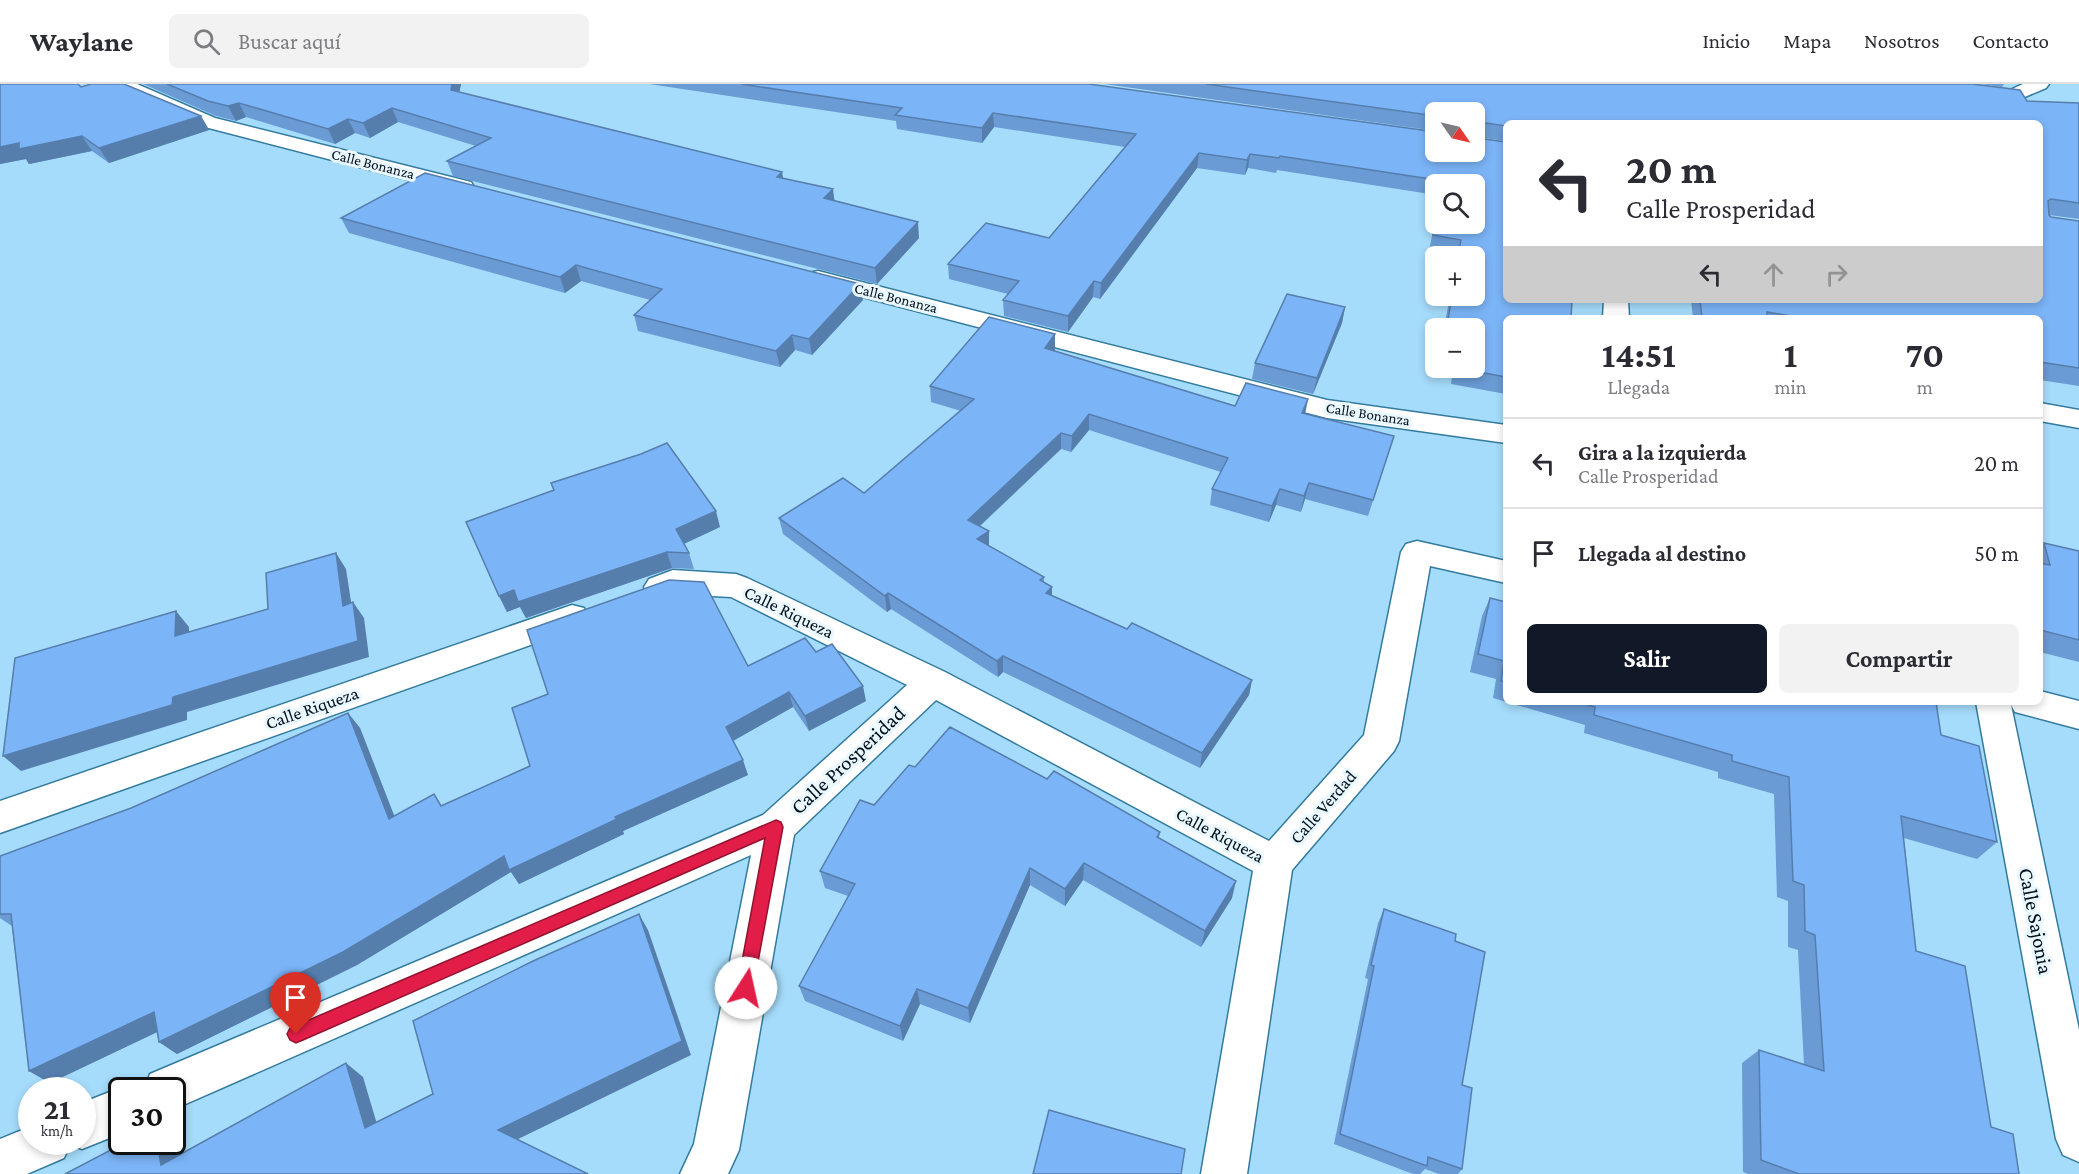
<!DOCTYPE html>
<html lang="es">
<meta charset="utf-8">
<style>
body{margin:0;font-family:"Crimson Pro",serif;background:#f2f2f3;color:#2b2b33;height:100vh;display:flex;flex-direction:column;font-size:22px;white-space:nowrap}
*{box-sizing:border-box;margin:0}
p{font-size:20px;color:#7c7c81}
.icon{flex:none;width:33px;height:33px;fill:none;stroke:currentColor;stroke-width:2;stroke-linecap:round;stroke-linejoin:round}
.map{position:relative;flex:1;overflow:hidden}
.drawer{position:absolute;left:1503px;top:231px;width:540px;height:390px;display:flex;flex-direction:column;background:#fff;border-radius:9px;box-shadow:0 3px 9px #0003}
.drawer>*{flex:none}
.hud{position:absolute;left:1503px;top:36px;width:540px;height:183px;border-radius:9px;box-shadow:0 3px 9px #0003;background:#fff;color:#2b2b33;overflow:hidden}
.needle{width:39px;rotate:124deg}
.buttons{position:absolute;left:1425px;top:18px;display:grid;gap:12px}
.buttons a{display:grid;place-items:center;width:60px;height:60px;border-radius:9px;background:#fff;box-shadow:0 3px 9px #0003;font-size:30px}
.speed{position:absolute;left:18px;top:993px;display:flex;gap:12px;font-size:30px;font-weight:700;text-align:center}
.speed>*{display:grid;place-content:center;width:78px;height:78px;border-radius:50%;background:#fff;box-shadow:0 3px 9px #0003;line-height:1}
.speed small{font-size:15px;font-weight:400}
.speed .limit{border:3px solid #111;border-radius:9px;background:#fff;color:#111}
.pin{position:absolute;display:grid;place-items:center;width:51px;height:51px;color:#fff;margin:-62px -26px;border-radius:50% 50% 50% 0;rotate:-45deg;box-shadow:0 0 6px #0007}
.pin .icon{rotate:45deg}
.me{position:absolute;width:66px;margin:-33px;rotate:10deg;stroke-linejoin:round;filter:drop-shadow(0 0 4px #0008)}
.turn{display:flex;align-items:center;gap:21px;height:126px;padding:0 24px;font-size:27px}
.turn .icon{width:78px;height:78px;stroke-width:2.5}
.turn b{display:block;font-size:42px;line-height:51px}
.lanes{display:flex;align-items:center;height:57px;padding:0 24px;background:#0003;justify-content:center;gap:30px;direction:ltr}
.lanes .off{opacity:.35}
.eta{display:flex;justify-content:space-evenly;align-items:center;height:102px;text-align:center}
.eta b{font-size:36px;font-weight:700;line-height:42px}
.cta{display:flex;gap:12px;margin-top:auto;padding:12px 24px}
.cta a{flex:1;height:69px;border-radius:9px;background:#111827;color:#fff;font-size:24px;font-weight:700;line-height:69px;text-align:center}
.cta a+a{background:#f2f2f3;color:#2b2b33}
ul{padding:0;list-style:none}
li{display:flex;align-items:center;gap:18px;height:90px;padding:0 24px;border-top:2px solid #e1e1e2}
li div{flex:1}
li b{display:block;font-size:22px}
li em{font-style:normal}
header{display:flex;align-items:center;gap:36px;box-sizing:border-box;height:84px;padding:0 30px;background:#fff;border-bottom:2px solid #e1e1e2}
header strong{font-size:28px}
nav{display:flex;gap:33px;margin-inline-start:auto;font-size:21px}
.search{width:420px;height:54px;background:#f2f2f3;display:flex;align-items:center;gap:15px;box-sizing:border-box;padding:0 21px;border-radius:9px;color:#7c7c81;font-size:22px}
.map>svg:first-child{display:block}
</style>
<header>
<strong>Waylane</strong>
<div class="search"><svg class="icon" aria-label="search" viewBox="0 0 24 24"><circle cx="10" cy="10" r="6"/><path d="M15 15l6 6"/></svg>Buscar aquí</div>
<nav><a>Inicio</a><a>Mapa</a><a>Nosotros</a><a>Contacto</a></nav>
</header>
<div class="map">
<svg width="2079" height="1090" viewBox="0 0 2079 1090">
<rect width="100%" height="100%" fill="#a5dcfb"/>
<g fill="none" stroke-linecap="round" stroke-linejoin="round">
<g stroke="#337b9e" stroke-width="3">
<g id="street">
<polygon points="111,0 137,0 215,34 471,98 474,103 471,108 463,110 201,42 114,4"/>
<polygon points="1905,0 1963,0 2010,6 2023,0 2049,0 2046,4 2013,18 1915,6 1908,4"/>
<polygon points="818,187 1327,316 1506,341 1506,359 1327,334 809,199 806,194 809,189"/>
<polygon points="1604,216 1628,216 1629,234 1603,234"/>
<polygon points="2040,319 2079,326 2079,344 2040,337"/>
<polygon points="1417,457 1506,477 1506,499 1430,482 1399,657 1394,667 1292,786 1247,1090 1201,1090 1253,787 936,616 794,751 739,1066 728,1090 680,1090 694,1060 751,771 172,1026 172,1006 144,1006 150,990 763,731 907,601 731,513 675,510 660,515 649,511 644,503 649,495 673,486 736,490 747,494 945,588 1269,757 1364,651 1401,468 1406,460"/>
<polygon points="572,521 584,524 588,533 584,542 0,749 0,717"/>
<polygon points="2040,607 2079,617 2079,645 2015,628 2011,621 2079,946 2079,1078 2063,1071 2056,1055 1976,618 2040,618"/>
<polygon points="122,1003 129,1006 122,1006 122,1049 82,1065 70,1060 64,1074 27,1090 0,1090 0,1055 32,1042 32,1058 82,1058 82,1019"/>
</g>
</g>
<use href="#street" fill="#fff" fill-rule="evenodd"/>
</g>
<g fill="#6a9bd4">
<polygon points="0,0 81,3 201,32 209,46 109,79 92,67 29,80 26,75 0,80"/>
<polygon points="143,0 461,0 459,8 782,88 783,94 919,154 877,200 453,92 447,77 476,62 398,38 370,54 355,49 335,60 246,33 236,37 216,32"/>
<polygon points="649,0 1089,0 1436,68 1474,28 1436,28 1436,47 1104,0 1972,0 2027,17 2079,19 2079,135 2049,131 2051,133 2079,137 2079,302 2040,296 2040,234 1693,234 1691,216 2040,216 2040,39 1506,39 1506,57 1477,53 1506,234 1506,310 1451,300 1453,284 1474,284 1474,244 1444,244 1450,212 1474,212 1474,172 1456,172 1456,171 1429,167 1436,131 1436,140 1474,100 1436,100 1436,111 1277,86 1276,89 1248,84 1245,91 1197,84 1100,215 1093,213 1068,248 1004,232 1003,216 1008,210 949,195 948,180 1049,154 1125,63 994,43 982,59 897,45 896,37"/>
<polygon points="1981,0 2004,0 2002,3"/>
<polygon points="341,134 863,216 812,271 795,266 780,283 638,247 634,231 650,216 581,197 565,209 349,149"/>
<polygon points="1345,223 1342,239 1313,310 1252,295 1255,279"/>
<polygon points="1055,250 1055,266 1054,267 1235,322 1305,330 1389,368 1368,432 1305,415 1301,428 1276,421 1269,438 1210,421 1212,405 1221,388 1089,346 1071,368 1061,365 980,442 989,447 989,462 1044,493 1044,498 1052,512 1127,545 1252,596 1249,611 1200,684 1003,588 998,593 891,525 887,528 783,450 779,434 864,409 961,327 931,318 930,302"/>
<polygon points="720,443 684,460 689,469 694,485 672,484 526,534 520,523 507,528 499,512"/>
<polygon points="2044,459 2079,467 2079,578 2040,568 2040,464"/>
<polygon points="1490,514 1506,518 1506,618 1936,618 1941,651 1997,758 1977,775 1904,754 1916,867 1991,1043 2019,1090 1748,1090 1743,1088 1742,979 1759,966 1804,981 1798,866 1788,863 1788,817 1777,813 1774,710 1718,694 1718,688 1584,649 1585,641 1493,614 1496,595 1470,588 1482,532"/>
<polygon points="816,568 866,617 809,647 793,623 733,657 748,691 623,747 624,750 519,800 511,788 357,881 177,970 159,958 157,948 50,999 29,987 12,842 0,834 0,772 131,724 348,629 360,644 394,732 442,721 530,682 748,582"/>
<polygon points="915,683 1047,695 1160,748 1159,754 1232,814 1201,863 1083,796 1065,822 1030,801 970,939 920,920 903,957 805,917 799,902 848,812 825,804 820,787 874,721"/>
<polygon points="1384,825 1455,857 1462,1001 1462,1085 1458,1090 1439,1090 1425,1085 1420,1090 1413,1090 1334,1060 1368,895 1365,894 1378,839"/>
</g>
<g fill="#567ead">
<polygon points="452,0 461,0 457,20 451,6"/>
<polygon points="239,19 246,33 236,37 228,22"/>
<polygon points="392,24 398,38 370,54 363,39"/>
<polygon points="993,29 994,43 982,59 982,44"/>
<polygon points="201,32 209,46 109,79 99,64"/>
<polygon points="348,35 355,49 335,60 328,45"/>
<polygon points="82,52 92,67 29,80 26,75 0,80 0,63 19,59"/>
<polygon points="1199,69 1197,84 1100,215 1101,199"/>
<polygon points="1250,70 1248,84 1245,91 1247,76"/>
<polygon points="782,88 784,103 777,93"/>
<polygon points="833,105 835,120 824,114"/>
<polygon points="918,138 919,154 877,200 875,184"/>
<polygon points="576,181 581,197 565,209 560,193"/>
<polygon points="1094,197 1093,213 1068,248 1068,232"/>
<polygon points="860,200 863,216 812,271 809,255"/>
<polygon points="1345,223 1342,239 1313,310 1317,294"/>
<polygon points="1055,250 1055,266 1045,280 1045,264"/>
<polygon points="792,251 795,266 780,283 776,267"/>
<polygon points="1308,315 1305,331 1302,329"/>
<polygon points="1089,330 1089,346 1071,368 1072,352"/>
<polygon points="1061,349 1061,365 969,452 968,436"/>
<polygon points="1309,399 1305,415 1301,428 1304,412"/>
<polygon points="1280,405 1276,421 1269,438 1272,422"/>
<polygon points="716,427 720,443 681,461 676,445"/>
<polygon points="989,447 989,463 977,455"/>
<polygon points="667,468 672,484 526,534 520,523 507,528 499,512 514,506"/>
<polygon points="336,469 346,485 354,537 343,522"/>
<polygon points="1052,503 1052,519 1046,509"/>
<polygon points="888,509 891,525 887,528 885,512"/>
<polygon points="353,518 364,534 369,573 187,628 187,636 21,687 3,672 173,613"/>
<polygon points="176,527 189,543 189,567 175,552"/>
<polygon points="1003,572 1003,588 998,593 997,577"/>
<polygon points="1252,596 1249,611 1200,684 1202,669"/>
<polygon points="863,602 866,617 809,647 805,632"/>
<polygon points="789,608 793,623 731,658 726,643"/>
<polygon points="348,629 360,644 401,749 389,735"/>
<polygon points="743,676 748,691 623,747 624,750 519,800 511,788 357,881 177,970 159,958 504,772 615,733"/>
<polygon points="1084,779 1083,796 1065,822 1065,805"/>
<polygon points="1030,784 1030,801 970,939 968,924"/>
<polygon points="1236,797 1232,814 1201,863 1205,847"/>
<polygon points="639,830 648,846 691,971 512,1058 498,1046"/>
<polygon points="917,905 920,920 903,957 900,942"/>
<polygon points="154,928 172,941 50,999 29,987"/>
<polygon points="346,979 363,993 382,1057 365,1044"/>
<polygon points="172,1053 177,1055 184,1090 161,1081 157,1058 172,1058"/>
</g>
<g fill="#7bb4f7" stroke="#567ead" stroke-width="1.5">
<polygon points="0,0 78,0 81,3 91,0 124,0 201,32 99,64 82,52 19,65 19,59 0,63"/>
<polygon points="167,0 452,0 451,6 782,88 777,93 833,105 824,114 918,138 875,184 447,77 491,54 392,24 363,39 348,35 328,45 239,19 228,22 208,17"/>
<polygon points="741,0 1089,0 1436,48 1436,68 1474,68 1474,28 1436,28 1436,32 1206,0 1972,0 2020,6 2027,17 2079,19 2079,119 2051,115 2048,117 2049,131 2051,133 2079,137 2079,284 2040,278 2040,234 1802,234 1767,228 1767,234 1702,234 1700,216 2040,216 2040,39 1583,39 1572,38 1572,39 1506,39 1506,42 1479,38 1476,40 1477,54 1506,58 1506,216 1572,216 1571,234 1506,234 1506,293 1457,284 1474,284 1474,244 1462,244 1447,241 1452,212 1474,212 1474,172 1458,172 1461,156 1433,151 1436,139 1474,140 1474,100 1443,100 1443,97 1280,72 1279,74 1250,70 1247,76 1199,69 1101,199 1094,197 1068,232 1003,216 1019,197 948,180 986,139 1049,154 1136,50 993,29 982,44 895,31 902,24"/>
<polygon points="425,89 860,200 809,255 792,251 776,267 634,231 662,205 576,181 560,193 341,134"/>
<polygon points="1287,210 1345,223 1317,294 1255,279"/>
<polygon points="989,233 1055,250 1045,264 1235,322 1246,299 1308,315 1302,329 1394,352 1373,416 1309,399 1304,412 1280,405 1272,422 1212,405 1228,374 1089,330 1072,352 1061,349 968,436 989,447 977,455 1044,493 1040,496 1052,503 1046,509 1127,545 1132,539 1252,596 1202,669 1003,572 997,577 888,509 885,512 779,434 843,394 864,409 974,315 930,302"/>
<polygon points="667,359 716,427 676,445 689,469 667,468 518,518 514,506 499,512 466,438 554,406 551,399 641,370"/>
<polygon points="2044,459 2079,467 2079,556 2040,546 2040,479 2050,481"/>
<polygon points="336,469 343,522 353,518 358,557 173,613 172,621 3,672 15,574 176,527 175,552 268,525 266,489"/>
<polygon points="669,496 704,498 748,582 805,554 816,568 832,560 863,602 805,632 789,608 726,643 743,676 615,733 617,735 509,786 504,772 343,868 159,958 154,928 29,987 11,830 0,830 0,772 131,724 348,629 389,735 434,710 441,722 530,682 512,624 548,610 527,546"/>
<polygon points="1490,514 1506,518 1506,598 1501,597 1504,577 1478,570"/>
<polygon points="1578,618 1936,618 1941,651 1979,662 1997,758 1901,732 1916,867 1965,882 1991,1043 2013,1050 2019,1090 1799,1090 1761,1076 1759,966 1824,987 1815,851 1805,847 1804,801 1793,797 1789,693 1732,677 1732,671 1594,631 1595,623"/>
<polygon points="950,643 1047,695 1054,687 1160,748 1157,753 1236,797 1205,847 1084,779 1065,805 1030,784 968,924 917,905 900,942 799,902 855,800 820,787 860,716 874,721 909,681 915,683"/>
<polygon points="1384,825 1456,850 1455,857 1485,868 1462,1001 1472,1004 1462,1085 1428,1073 1427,1082 1340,1050 1374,882 1371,881"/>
<polygon points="639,830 682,957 498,1046 588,1090 65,1090 126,1058 157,1058 161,1081 346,979 365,1044 433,1010 413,937 533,877"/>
<polygon points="1049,1026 1185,1065 1181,1090 1033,1090"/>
</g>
<polygon fill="#e11d48" stroke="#92132f" stroke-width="1.5" points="776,736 781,738 783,743 752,910 746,913 740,910 737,904 765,754 303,956 296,959 290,956 287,950 290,944"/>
<g text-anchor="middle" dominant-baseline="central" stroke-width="6" stroke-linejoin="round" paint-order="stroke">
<g font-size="15" fill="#000f1a" stroke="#e9f7ff">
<text transform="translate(373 80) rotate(14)">Calle Bonanza</text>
<text transform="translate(896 214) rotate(14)">Calle Bonanza</text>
<text transform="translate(1368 330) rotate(9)">Calle Bonanza</text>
</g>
<g font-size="18" fill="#000f1a" stroke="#e9f7ff">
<text transform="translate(789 528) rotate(26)">Calle Riqueza</text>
<text transform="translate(312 624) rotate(-19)">Calle Riqueza</text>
<text transform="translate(1323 723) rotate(-49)">Calle Verdad</text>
<text transform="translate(1220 751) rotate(28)">Calle Riqueza</text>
</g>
<g font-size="21" fill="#000f1a" stroke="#e9f7ff">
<text transform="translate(848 676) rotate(-43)">Calle Prosperidad</text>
<text transform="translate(2036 837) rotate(79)">Calle Sajonia</text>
</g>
</g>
</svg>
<div class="buttons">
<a><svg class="needle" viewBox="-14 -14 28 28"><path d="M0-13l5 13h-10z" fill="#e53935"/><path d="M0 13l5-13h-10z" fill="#7c7c81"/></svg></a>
<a><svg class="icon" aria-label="search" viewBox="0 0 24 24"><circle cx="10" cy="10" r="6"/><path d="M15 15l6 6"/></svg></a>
<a>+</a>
<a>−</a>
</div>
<div class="speed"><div>21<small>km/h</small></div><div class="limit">30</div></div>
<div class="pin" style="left:296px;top:950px;background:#d93025"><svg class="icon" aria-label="arrive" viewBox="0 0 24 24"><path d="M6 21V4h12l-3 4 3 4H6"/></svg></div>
<svg class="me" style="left:746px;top:904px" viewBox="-20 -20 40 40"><circle r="19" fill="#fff"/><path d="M0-13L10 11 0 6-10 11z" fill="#e11d48"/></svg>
<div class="hud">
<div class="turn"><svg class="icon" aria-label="left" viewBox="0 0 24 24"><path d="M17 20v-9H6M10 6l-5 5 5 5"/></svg><div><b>20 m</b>Calle Prosperidad</div></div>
<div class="lanes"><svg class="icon" aria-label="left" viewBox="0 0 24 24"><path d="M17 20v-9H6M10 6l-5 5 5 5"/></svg><svg class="icon off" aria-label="ahead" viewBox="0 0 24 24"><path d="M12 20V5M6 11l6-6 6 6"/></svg><svg class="icon off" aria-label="right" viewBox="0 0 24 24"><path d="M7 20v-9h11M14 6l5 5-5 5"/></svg></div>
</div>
<section class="drawer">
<div class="eta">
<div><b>14:51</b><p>Llegada</p></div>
<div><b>1</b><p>min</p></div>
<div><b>70</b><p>m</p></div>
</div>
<ul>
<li><svg class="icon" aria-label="left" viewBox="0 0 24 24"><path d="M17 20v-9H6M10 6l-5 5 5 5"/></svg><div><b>Gira a la izquierda</b><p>Calle Prosperidad</p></div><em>20 m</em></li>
<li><svg class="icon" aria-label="arrive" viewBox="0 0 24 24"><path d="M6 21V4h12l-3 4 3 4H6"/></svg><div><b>Llegada al destino</b></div><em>50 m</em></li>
</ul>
<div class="cta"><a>Salir</a><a>Compartir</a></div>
</section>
</div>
